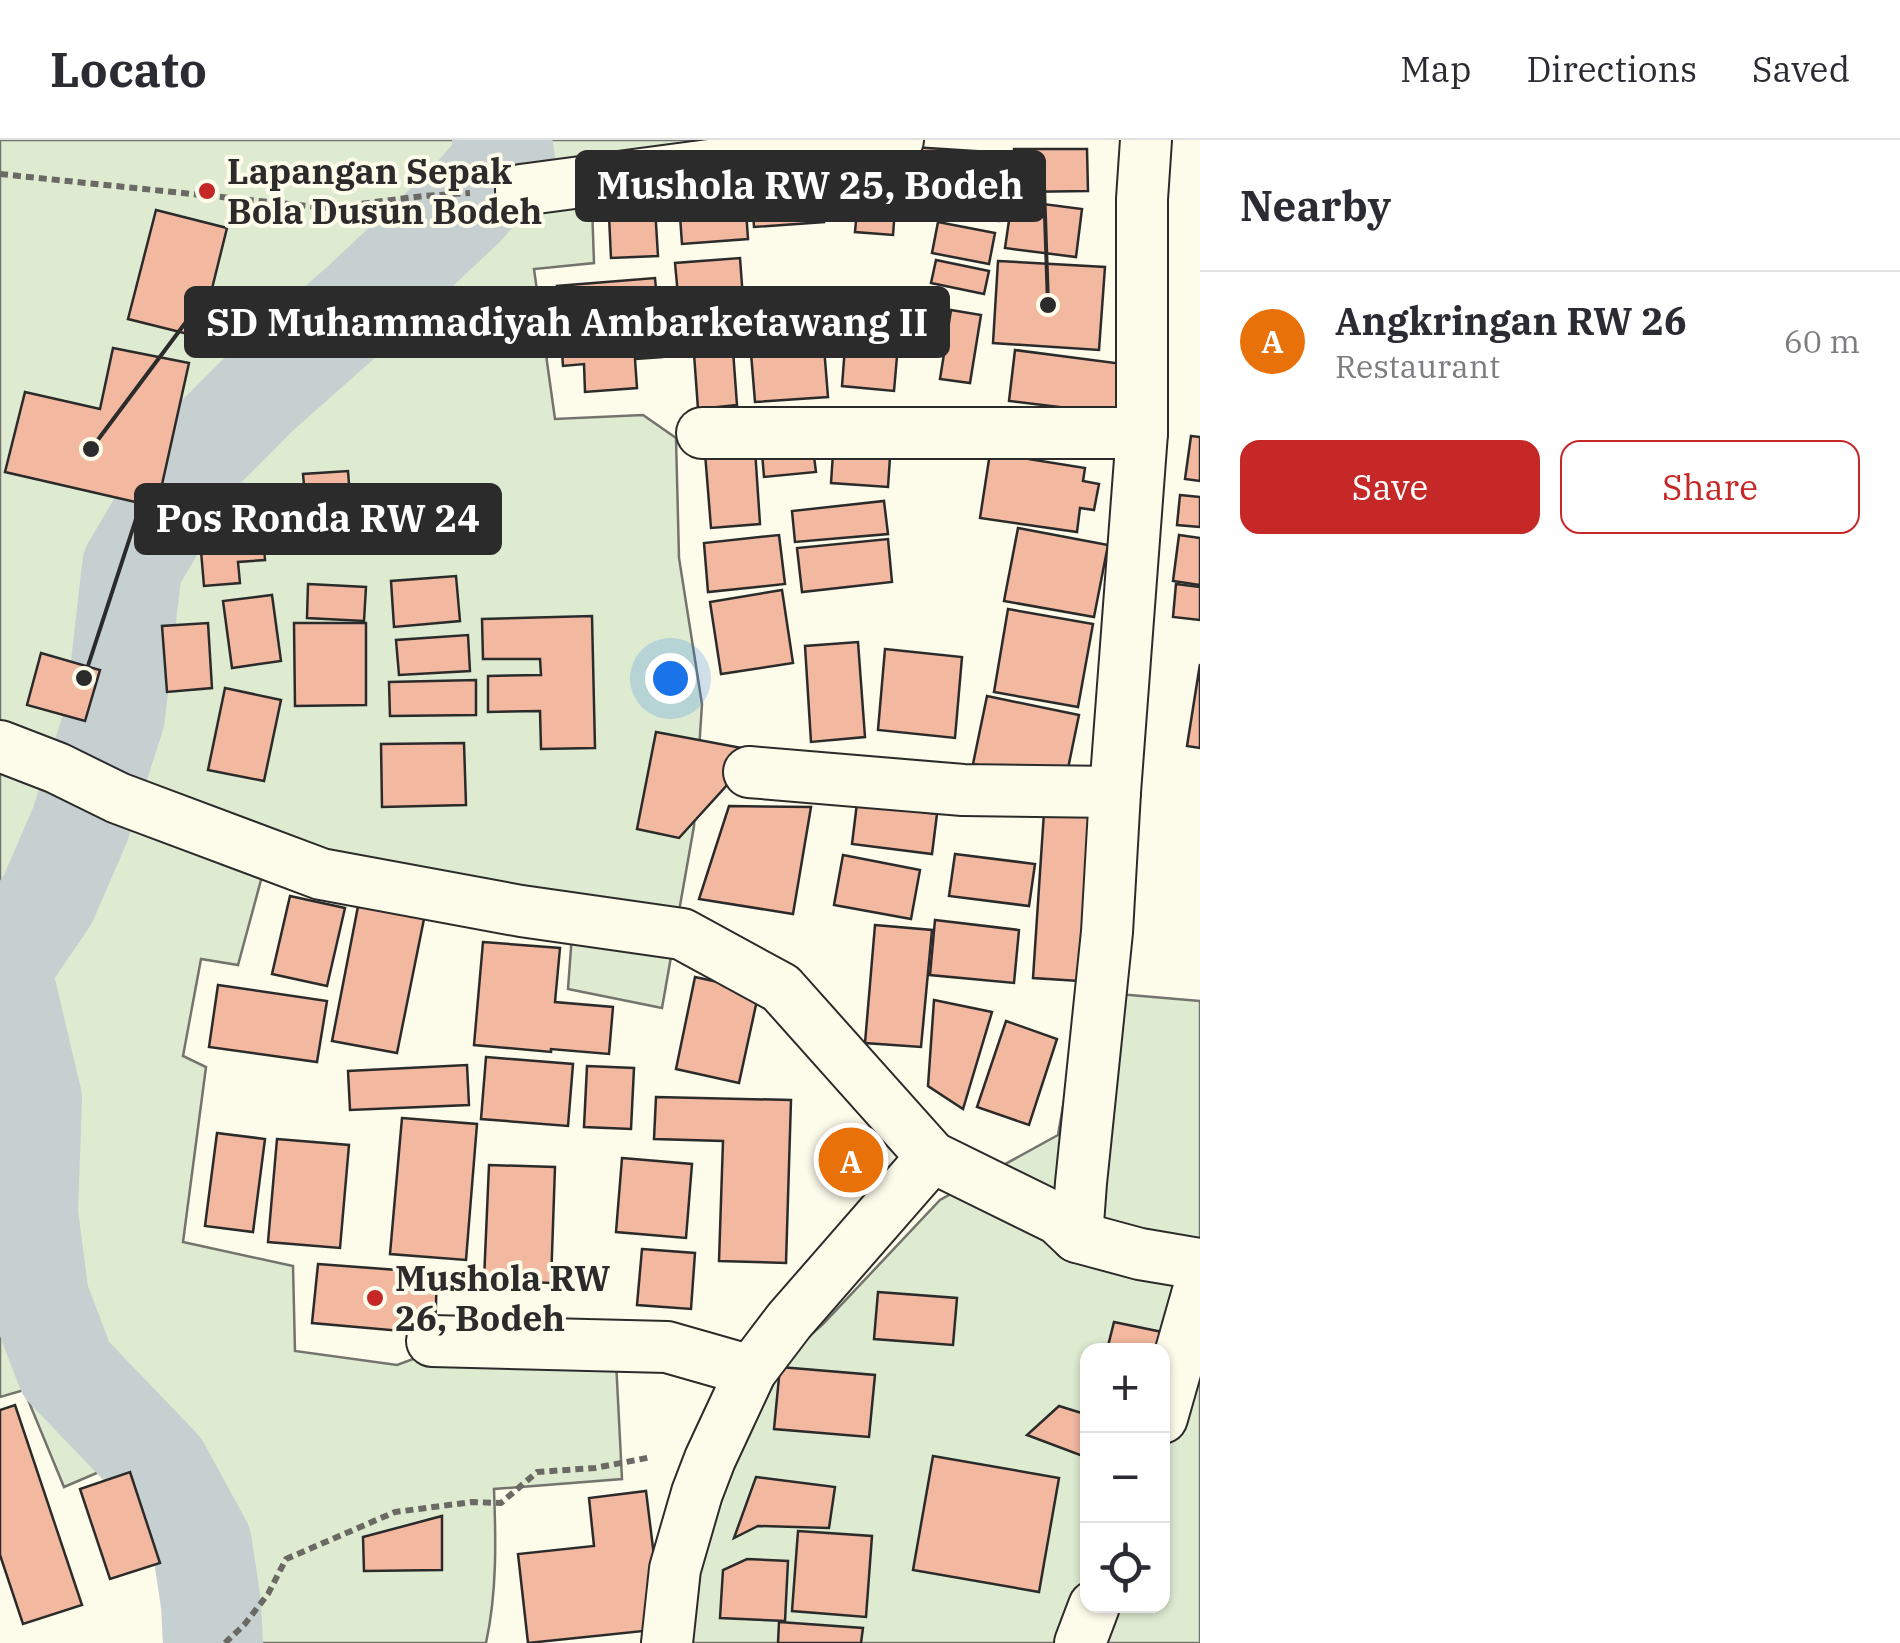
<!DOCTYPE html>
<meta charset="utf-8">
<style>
body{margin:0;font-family:"IBM Plex Serif",serif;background:#f7f7f7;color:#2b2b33}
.controls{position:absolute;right:30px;bottom:30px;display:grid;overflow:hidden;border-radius:20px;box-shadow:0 2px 8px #0004}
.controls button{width:90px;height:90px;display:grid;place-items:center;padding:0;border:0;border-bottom:2px solid #e1e1e2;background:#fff;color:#2b2b33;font:50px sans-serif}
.you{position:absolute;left:670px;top:538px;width:35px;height:35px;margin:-25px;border:8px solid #fff;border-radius:50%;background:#1a73e8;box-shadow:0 0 0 15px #1a73e833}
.badge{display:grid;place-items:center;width:65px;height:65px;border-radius:50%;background:#c62828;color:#fff;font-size:32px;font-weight:700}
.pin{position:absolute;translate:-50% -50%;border:5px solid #fff;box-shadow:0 2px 10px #0006}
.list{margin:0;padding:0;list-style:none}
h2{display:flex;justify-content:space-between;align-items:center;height:130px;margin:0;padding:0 40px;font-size:42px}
h2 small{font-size:32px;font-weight:400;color:#7c7c81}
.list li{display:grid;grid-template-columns:65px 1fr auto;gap:30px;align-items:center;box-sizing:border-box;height:140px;padding:0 40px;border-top:2px solid #e1e1e2}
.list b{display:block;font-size:38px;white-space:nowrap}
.list p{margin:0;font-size:32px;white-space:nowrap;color:#7c7c81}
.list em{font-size:32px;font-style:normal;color:#7c7c81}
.actions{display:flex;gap:20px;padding:30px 40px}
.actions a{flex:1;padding:22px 0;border:2px solid #c62828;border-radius:20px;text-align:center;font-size:35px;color:#c62828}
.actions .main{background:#c62828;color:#fff}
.icon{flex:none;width:55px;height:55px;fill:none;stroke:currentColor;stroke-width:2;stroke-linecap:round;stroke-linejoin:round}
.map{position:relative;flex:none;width:1200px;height:1503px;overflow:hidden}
header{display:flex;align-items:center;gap:60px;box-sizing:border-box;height:140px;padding:0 50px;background:#fff;border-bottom:2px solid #e1e1e2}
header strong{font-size:48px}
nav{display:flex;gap:55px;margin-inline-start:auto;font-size:35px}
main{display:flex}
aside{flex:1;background:#fff}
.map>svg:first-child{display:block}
.green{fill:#deebd1;stroke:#74746e;stroke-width:2.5;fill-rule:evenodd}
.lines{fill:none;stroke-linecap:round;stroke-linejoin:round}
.river{stroke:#c7d0d0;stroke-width:100}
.building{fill:#f2b8a0;stroke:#2b2b2b;stroke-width:2.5}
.minor-casing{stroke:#2b2b2b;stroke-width:54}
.path{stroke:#6a6964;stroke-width:6;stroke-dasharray:8 5;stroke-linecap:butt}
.minor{stroke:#fdfbea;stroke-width:50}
.poi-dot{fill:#c62828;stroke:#fdfbea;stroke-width:4}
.labels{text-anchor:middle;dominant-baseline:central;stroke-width:8;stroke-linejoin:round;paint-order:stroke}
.poi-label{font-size:35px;font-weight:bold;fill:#2b2b2b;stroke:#fdfbea;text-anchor:start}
.leader{fill:none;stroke:#2b2b2b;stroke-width:4}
.callout-dot{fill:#2b2b2b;stroke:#fdfbea;stroke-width:4}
.callout{fill:#2b2b2b;stroke:#2b2b2b;stroke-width:4}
.callout-label{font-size:38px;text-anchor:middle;font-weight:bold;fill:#fff}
</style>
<header>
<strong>Locato</strong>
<nav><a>Map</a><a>Directions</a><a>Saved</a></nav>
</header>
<main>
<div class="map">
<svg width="1200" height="1503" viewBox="0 0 1200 1503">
<rect width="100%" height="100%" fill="#fdfbea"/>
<g class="green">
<path d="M 0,0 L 742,0 L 591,36 L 594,123 L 534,129 L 555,279 L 643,275 L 676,298 L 679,418 L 702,564 L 694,686 L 662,868 L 568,849 L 575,753 L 351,724 L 278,701 L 261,740 L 238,825 L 201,819 L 183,916 L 206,927 L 183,1102 L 293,1126 L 295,1211 L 397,1225 L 424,1215 L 616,1221 L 622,1339 L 494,1349 C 496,1401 497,1452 486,1503 L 184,1503 L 186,1476 L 185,1441 L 143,1331 L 127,1320 L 64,1347 L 24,1250 L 0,1257 Z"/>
<path d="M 1083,851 L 1200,861 L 1200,1503 L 686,1503 L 689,1439 L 736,1306 L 789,1214 L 823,1184 L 940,1060 L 1058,995 ZM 1088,1210 L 1162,1210 L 1162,1466 L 1088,1466 Z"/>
</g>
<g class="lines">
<path class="river" d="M 213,1503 L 211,1464 L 202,1404 L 160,1327 L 66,1229 L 39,1158 L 28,1073 L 32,959 L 1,828 L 48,759 L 80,685 L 115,576 L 132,427 L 198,315 L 261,252 L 365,160 L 465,66 L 505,20 L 502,0"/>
</g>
<g class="building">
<path d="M 912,7 L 1004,13 L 999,81 L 908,75 Z"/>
<path d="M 1014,9 L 1087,9 L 1088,51 L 1014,52 Z"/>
<path d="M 862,15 L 899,18 L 893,95 L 855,92 Z"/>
<path d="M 821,35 L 824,82 L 754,87 L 751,40 Z"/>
<path d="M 654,51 L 658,116 L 611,118 L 608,55 Z"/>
<path d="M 745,56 L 748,99 L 682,104 L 679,62 Z"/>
<path d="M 1012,60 L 1082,69 L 1076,117 L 1005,108 Z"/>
<path d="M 156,70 L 227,88 L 200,197 L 128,179 Z"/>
<path d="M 938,82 L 995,93 L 989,124 L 932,113 Z"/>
<path d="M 740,118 L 744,172 L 680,177 L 675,123 Z"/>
<path d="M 936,120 L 989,131 L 984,154 L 931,143 Z"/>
<path d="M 998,121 L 1105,127 L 1099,210 L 993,203 Z"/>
<path d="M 655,138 L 662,217 L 635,219 L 637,248 L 585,252 L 584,224 L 563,226 L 557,146 Z"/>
<path d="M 849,154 L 902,159 L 894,251 L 842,246 Z"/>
<path d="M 821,170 L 828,257 L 755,262 L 748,176 Z"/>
<path d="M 951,170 L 981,175 L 970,243 L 940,239 Z"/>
<path d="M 731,183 L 737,265 L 698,269 L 692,186 Z"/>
<path d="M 113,208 L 189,223 L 157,367 L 5,332 L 25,252 L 100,269 Z"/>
<path d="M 1015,210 L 1123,224 L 1117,274 L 1009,261 Z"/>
<path d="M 1191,296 L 1200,297 L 1200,341 L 1185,339 Z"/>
<path d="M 755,309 L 760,384 L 711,388 L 705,313 Z"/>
<path d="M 813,309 L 816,332 L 764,337 L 762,313 Z"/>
<path d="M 833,313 L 890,317 L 888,347 L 831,343 Z"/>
<path d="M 990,313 L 1085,328 L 1083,341 L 1099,344 L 1094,370 L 1080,368 L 1077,392 L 980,378 Z"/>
<path d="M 348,331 L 353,396 L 309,399 L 303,334 Z"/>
<path d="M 1180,355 L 1200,357 L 1200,387 L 1177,385 Z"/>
<path d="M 884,361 L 888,394 L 795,402 L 792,371 Z"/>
<path d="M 261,371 L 265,420 L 238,422 L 240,443 L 204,446 L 198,376 Z"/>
<path d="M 1018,388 L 1108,405 L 1094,477 L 1004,461 Z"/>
<path d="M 779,395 L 785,444 L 708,452 L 704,403 Z"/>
<path d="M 1179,395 L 1200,398 L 1200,445 L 1173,441 Z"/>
<path d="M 888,399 L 892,442 L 802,452 L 797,408 Z"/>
<path d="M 456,436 L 460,481 L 394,487 L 391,441 Z"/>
<path d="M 308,444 L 366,447 L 364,481 L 307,478 Z"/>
<path d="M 1176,444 L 1200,447 L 1200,480 L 1173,477 Z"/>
<path d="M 782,450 L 793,523 L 721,534 L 710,462 Z"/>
<path d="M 272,455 L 281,521 L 232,528 L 223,461 Z"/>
<path d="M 1008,469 L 1093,484 L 1078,567 L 994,552 Z"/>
<path d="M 592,476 L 595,608 L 541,609 L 540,571 L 488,572 L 488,536 L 541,535 L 540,519 L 483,519 L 482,479 Z"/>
<path d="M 208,483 L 212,548 L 167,552 L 162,486 Z"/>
<path d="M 294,483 L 366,483 L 366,565 L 295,566 Z"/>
<path d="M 468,495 L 470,531 L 399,535 L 396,500 Z"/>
<path d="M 858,502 L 865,597 L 811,602 L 805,506 Z"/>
<path d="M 885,509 L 962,517 L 955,598 L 878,590 Z"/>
<path d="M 41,513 L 100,530 L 85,581 L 27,565 Z"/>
<path d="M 1200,524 L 1200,608 L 1187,606 Z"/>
<path d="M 476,540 L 476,575 L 390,576 L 389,542 Z"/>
<path d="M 225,548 L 281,560 L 264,641 L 208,630 Z"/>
<path d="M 987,556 L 1079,575 L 1065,643 L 973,624 Z"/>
<path d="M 656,592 L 758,611 L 679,698 L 637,689 Z"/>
<path d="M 464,603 L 466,665 L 382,667 L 381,604 Z"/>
<path d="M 857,663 L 937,674 L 932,714 L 852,704 Z"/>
<path d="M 729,666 L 811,667 L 793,774 L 699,759 Z"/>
<path d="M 1044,672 L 1090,676 L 1079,841 L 1033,838 Z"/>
<path d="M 955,714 L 1035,724 L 1029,766 L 949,756 Z"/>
<path d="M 843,715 L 920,730 L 911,779 L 834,765 Z"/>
<path d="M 290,756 L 345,768 L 327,846 L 272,834 Z"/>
<path d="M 360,756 L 426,769 L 397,913 L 332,901 Z"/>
<path d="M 935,780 L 1019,790 L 1014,843 L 930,835 Z"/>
<path d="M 875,785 L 932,790 L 921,907 L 865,903 Z"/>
<path d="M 483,802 L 560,808 L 555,862 L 613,867 L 609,914 L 551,909 L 551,912 L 474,905 Z"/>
<path d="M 695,837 L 759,851 L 739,943 L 676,929 Z"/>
<path d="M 218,845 L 327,861 L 317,922 L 209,907 Z"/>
<path d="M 934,860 L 992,872 L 963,969 L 928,946 Z"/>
<path d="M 1006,881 L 1057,899 L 1029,985 L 977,967 Z"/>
<path d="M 486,917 L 573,924 L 568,986 L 481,979 Z"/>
<path d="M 467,925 L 469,965 L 350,970 L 348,931 Z"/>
<path d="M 587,926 L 634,928 L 631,989 L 584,987 Z"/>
<path d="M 656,957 L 791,960 L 786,1123 L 719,1121 L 723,1001 L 654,999 Z"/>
<path d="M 402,978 L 477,984 L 466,1120 L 390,1114 Z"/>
<path d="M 217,993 L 265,999 L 253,1092 L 205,1086 Z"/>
<path d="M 277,999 L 349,1005 L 340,1108 L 268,1102 Z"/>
<path d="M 622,1018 L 692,1024 L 686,1098 L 616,1092 Z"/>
<path d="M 489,1025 L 555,1027 L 551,1143 L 484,1140 Z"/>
<path d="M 642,1109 L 695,1113 L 691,1169 L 637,1165 Z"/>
<path d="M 318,1124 L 437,1133 L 435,1194 L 312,1183 Z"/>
<path d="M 878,1152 L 957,1158 L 953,1205 L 874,1199 Z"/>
<path d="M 1114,1182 L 1167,1193 L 1162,1210 L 1107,1210 Z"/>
<path d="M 780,1227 L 875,1235 L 869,1297 L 774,1289 Z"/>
<path d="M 15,1265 L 82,1465 L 23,1484 L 0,1415 L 0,1270 Z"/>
<path d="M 1059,1266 L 1088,1275 L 1088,1318 L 1027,1295 Z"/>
<path d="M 933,1316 L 1059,1338 L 1039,1452 L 913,1430 Z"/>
<path d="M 130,1332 L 160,1423 L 110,1439 L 80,1349 Z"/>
<path d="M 756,1337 L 835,1347 L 829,1388 L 758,1386 L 734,1398 Z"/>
<path d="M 646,1351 L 663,1489 L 528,1503 L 518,1414 L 594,1406 L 589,1358 Z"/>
<path d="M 442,1376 L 442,1430 L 364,1431 L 363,1397 Z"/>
<path d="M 798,1391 L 872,1396 L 866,1477 L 792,1471 Z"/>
<path d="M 747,1419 L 788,1421 L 785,1481 L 720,1478 L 723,1430 Z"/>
<path d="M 779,1482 L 863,1488 L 861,1503 L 778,1503 Z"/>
</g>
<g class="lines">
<g class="minor-casing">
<g id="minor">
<path d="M 521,50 L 898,0"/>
<path d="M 702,293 L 1142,293"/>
<path d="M 0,606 L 57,628 L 118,658 L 321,734 L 521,771 L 682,794 L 781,848 L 932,1017 L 1058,1079 L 1077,1097 L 1140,1114 L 1200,1124"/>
<path d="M 749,632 L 963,650 L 1115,652"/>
<path d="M 1077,1097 L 1081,1043 L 1107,792 L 1115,652 L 1142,293 L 1142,59 L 1146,0"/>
<path d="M 432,1201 L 667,1207 L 751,1231"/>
<path d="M 1162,1278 L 1200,1144"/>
<path d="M 667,1503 L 675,1429 L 697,1353 L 710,1319 L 751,1231 L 789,1181 L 932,1017"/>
<path d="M 1080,1503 L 1094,1466"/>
</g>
</g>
<g class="path">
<path d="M 0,34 L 327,68 L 423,56 L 470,53"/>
<path d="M 225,1503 L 244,1485 L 268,1454 L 286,1419 L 395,1372 L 472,1362 L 501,1363 L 537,1332 L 595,1328 L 652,1317"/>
</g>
<use href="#minor" class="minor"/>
</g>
<g class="poi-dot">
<circle cx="207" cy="51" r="10"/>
<circle cx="375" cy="1158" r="10"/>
</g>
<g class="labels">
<g class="poi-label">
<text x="227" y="31">Lapangan Sepak<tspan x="227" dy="40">Bola Dusun Bodeh</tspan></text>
<text x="395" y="1138">Mushola RW<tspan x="395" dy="40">26, Bodeh</tspan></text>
</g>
</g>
<path class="leader" d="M1048 165L1044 46M91 309L186 182M84 538L136 379"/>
<g class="callout-dot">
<circle cx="1048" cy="165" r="10"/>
<circle cx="91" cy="309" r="10"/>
<circle cx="84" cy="538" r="10"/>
</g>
<g class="callout">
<rect x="577" y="12" width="467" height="68" rx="10"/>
<rect x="186" y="148" width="762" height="68" rx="10"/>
<rect x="136" y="345" width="364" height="68" rx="10"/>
</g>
<g class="callout-label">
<text x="810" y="59">Mushola RW 25, Bodeh</text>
<text x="567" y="196">SD Muhammadiyah Ambarketawang II</text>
<text x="318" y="392">Pos Ronda RW 24</text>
</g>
</svg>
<div class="controls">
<button>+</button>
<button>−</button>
<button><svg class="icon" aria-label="locate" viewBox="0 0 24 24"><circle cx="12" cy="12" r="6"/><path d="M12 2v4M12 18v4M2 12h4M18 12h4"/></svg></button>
</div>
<div class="you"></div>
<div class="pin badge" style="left:851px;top:1020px;background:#e8710a">A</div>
</div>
<aside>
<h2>Nearby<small></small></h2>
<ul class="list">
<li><span class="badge" style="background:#e8710a">A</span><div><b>Angkringan RW 26</b><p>Restaurant</p></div><em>60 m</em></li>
</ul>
<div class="actions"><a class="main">Save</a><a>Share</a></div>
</aside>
</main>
